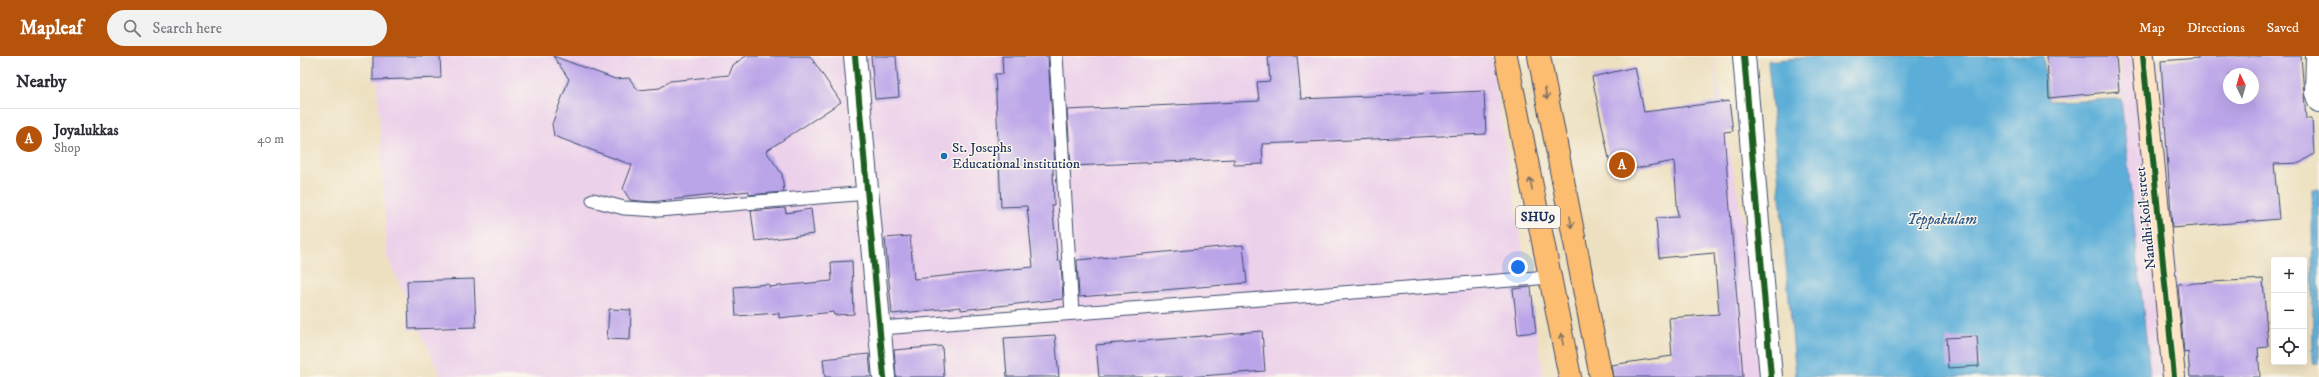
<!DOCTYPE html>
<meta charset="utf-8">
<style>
body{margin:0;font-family:"IM FELL DW Pica",serif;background:#f2f2f3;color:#2b2b33}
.controls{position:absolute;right:12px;bottom:12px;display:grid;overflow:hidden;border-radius:4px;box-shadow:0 4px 16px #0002}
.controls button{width:36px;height:36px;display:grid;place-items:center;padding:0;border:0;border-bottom:1px solid #e1e1e2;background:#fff;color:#2b2b33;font:20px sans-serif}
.compass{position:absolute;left:1923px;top:12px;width:36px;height:36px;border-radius:50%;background:#fff;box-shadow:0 4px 16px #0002;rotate:355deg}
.you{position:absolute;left:1218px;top:211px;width:14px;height:14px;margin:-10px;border:3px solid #fff;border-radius:50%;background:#1a73e8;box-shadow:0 0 0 6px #1a73e833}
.badge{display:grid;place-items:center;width:26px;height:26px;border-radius:50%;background:#b45309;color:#fff;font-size:13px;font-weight:700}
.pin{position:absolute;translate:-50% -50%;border:2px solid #fff;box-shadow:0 1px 4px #0006}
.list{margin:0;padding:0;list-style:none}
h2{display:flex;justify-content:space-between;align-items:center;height:52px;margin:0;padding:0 16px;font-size:17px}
h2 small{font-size:13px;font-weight:400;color:#7c7c81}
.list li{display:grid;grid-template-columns:26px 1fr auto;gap:12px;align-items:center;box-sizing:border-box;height:60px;padding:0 16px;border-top:1px solid #e1e1e2}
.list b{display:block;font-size:15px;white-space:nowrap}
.list p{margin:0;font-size:13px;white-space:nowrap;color:#7c7c81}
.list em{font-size:13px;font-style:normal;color:#7c7c81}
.icon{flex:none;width:22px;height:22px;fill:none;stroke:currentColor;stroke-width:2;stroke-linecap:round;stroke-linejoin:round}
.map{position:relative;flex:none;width:2019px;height:321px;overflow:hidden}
header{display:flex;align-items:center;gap:24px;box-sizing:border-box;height:56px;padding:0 20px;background:#b45309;color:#fff}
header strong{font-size:19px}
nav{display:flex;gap:22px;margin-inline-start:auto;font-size:14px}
.search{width:280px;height:36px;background:#f2f2f3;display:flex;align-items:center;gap:10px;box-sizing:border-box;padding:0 14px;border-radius:22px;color:#7c7c81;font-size:15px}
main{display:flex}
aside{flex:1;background:#fff}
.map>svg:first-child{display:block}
.built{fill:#ecd1ea}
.water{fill:#5caed8;stroke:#3c6e9b}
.building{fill:#bba5e9;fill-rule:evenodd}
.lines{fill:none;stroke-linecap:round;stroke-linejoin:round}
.lane-casing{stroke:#3a4a6d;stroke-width:15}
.street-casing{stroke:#3a4a6d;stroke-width:24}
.secondary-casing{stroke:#3a4a6d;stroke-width:24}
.primary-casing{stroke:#3a4a6d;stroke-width:24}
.lane{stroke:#fff;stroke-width:13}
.street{stroke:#fff;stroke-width:22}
.secondary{stroke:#fee5c5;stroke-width:22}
.primary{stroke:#fcbd6f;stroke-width:22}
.cycleway-casing{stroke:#fbf7ec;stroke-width:8}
.cycleway{stroke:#1b5e20;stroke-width:6}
.oneway{stroke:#806f66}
.poi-dot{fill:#1f6fb2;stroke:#fbf7ec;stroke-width:1.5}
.labels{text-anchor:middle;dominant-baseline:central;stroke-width:3;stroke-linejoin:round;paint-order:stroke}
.shield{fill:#fbf7ec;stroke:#5e6b89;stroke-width:1}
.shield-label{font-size:13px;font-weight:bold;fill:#1b2f5e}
.poi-label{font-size:14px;fill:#1b2f5e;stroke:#fbf7ec;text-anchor:start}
.street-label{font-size:14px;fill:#1b2f5e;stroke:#fbf7ec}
.water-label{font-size:15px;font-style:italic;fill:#325b89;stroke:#fbf7ec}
</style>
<header>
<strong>Mapleaf</strong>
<div class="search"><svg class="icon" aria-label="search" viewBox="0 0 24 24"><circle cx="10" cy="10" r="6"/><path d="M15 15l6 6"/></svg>Search here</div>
<nav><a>Map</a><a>Directions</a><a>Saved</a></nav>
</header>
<main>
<aside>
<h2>Nearby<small></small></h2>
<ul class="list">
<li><span class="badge">A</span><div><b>Joyalukkas</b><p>Shop</p></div><em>40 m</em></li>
</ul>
</aside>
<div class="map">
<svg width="2019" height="321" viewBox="0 0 2019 321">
<rect width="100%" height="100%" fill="#fbf7ec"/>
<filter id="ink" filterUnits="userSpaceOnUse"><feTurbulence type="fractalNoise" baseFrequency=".025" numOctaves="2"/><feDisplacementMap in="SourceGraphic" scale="8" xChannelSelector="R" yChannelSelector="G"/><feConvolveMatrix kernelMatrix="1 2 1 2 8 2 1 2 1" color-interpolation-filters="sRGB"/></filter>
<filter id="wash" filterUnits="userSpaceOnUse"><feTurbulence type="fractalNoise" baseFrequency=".012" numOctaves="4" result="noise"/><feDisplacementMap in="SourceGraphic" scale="16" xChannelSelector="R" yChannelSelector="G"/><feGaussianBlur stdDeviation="0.9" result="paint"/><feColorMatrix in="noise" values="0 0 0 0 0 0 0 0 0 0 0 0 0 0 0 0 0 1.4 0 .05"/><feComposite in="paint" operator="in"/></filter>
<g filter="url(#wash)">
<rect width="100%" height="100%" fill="#ede0c0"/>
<g class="built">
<path d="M 76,0 L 1191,0 L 1244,321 L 141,321 L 87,199 Z"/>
<path d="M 1413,0 L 1470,321 L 1442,321 Z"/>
<path d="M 1821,0 L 1858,0 L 1886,321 L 1850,321 L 1821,43 Z"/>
</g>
<g class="water">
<path d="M 1523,0 L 1743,0 L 1748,45 L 1821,43 L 1850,321 L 1496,321 L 1468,5 Z"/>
<path d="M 2012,133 L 2019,133 L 2019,307 L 2013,307 Z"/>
</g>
<g id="blocks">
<g class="building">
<path d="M 73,0 L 140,0 L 141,22 L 73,24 Z"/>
<path d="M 253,0 L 315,23 L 329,22 L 338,34 L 360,32 L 370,25 L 429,19 L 433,9 L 446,0 L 510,0 L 541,46 L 466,95 L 482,118 L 484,136 L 449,139 L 449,135 L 351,146 L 330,144 L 323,133 L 332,109 L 254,80 L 252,68 L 269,23 Z"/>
<path d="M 571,0 L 596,0 L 599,41 L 575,43 Z"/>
<path d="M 702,0 L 748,0 L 755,110 L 753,111 L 754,149 L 752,149 L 758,205 L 761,205 L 763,243 L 661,254 L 661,251 L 592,258 L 585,182 L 610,180 L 614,223 L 733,211 L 727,150 L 701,151 L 695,18 L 703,18 Z"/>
<path d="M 968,0 L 997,0 L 1001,43 L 1184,35 L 1186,78 L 962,88 L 963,108 L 934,109 L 934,103 L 771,110 L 767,54 L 959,45 L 957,26 L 970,25 Z"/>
<path d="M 1747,0 L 1816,0 L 1819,35 L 1749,42 Z"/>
<path d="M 1898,0 L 2001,0 L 2006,63 L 2012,63 L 2014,98 L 2000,107 L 1974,108 L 1979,163 L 1872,172 L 1861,5 L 1898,2 ZM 1929,18 L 1953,18 L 1953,42 L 1929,42 Z"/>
<path d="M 1335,11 L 1344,56 L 1429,45 L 1433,75 L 1424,76 L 1443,321 L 1313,321 L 1311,309 L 1372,300 L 1369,262 L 1419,258 L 1414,197 L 1359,202 L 1356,162 L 1378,161 L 1374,105 L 1312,117 L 1292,21 Z"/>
<path d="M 485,152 L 486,157 L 511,153 L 514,178 L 455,185 L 451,155 Z"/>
<path d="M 943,189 L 947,227 L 779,241 L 777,204 Z"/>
<path d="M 552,205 L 554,258 L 534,259 L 533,256 L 479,262 L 479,257 L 436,260 L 434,231 L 469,228 L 469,231 L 532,225 L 531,206 Z"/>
<path d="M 174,223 L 176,271 L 109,273 L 107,225 Z"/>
<path d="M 1963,223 L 1968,291 L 1958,292 L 1960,321 L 1890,321 L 1888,296 L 1884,297 L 1878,228 Z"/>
<path d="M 1231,231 L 1236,276 L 1218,278 L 1213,233 Z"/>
<path d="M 309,253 L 331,254 L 330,284 L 307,283 Z"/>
<path d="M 962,275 L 965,315 L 888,321 L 799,321 L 796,289 Z"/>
<path d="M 755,279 L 759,321 L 707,321 L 704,282 Z"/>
<path d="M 1677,280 L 1679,310 L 1648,312 L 1646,282 Z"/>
<path d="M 642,290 L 644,321 L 596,321 L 594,294 Z"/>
<path d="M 569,298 L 571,321 L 525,321 L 523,303 Z"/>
</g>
</g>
</g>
<g filter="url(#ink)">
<use href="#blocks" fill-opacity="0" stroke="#3a4a6d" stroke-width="1"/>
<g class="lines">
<g class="lane-casing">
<g id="lane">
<path d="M 756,0 L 772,257"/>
<path d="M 293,144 L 324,152 L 359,154 L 568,137"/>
<path d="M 581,272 L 1250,221"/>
</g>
</g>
<g class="street-casing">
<g id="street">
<path d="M 555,0 L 584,321"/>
<path d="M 1444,0 L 1471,321"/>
<path d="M 2017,0 L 2016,37 L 2019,45"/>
</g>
</g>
<g class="secondary-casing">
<path id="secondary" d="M 1843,0 L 1874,321"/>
</g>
<g class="primary-casing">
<g id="primary">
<path d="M 1206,0 L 1270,321"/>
<path d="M 1239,0 L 1301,321"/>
</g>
</g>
<use href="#lane" class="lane"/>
<use href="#street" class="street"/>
<use href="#secondary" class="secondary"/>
<use href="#primary" class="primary"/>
<g class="cycleway-casing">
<g id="cycleway">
<path d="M 555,0 L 584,321"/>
<path d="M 1444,0 L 1471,321"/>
<path d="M 1843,0 L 1874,321"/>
</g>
</g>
<use href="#cycleway" class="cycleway"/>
</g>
<defs><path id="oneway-shaft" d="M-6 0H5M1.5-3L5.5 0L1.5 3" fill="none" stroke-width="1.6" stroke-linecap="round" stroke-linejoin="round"/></defs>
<g class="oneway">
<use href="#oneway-shaft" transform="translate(1246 38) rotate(79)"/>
<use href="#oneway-shaft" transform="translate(1231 128) rotate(-101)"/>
<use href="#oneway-shaft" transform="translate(1271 166) rotate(79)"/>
<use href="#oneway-shaft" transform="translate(1262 283) rotate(-101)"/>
</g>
</g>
<circle class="poi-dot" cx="644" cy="100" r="4"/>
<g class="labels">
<rect class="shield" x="1216" y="150" width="44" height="22" rx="3"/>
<g class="shield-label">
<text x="1238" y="161">SHU9</text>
</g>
<g class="poi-label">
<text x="652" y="92">St. Josephs<tspan x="652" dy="16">Educational institution</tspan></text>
</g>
<g class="street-label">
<text transform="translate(1846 162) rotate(-96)">Nandhi Koil street</text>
</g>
<g class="water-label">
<text x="1642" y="163">Teppakulam</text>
</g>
</g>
</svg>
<div class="controls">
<button>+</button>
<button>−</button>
<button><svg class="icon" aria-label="locate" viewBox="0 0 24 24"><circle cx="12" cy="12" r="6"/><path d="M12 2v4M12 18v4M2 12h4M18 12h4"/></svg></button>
</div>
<svg class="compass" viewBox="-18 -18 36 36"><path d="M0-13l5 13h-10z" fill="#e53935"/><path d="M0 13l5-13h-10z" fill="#7c7c81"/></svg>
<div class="you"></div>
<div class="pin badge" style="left:1322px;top:109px">A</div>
</div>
</main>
